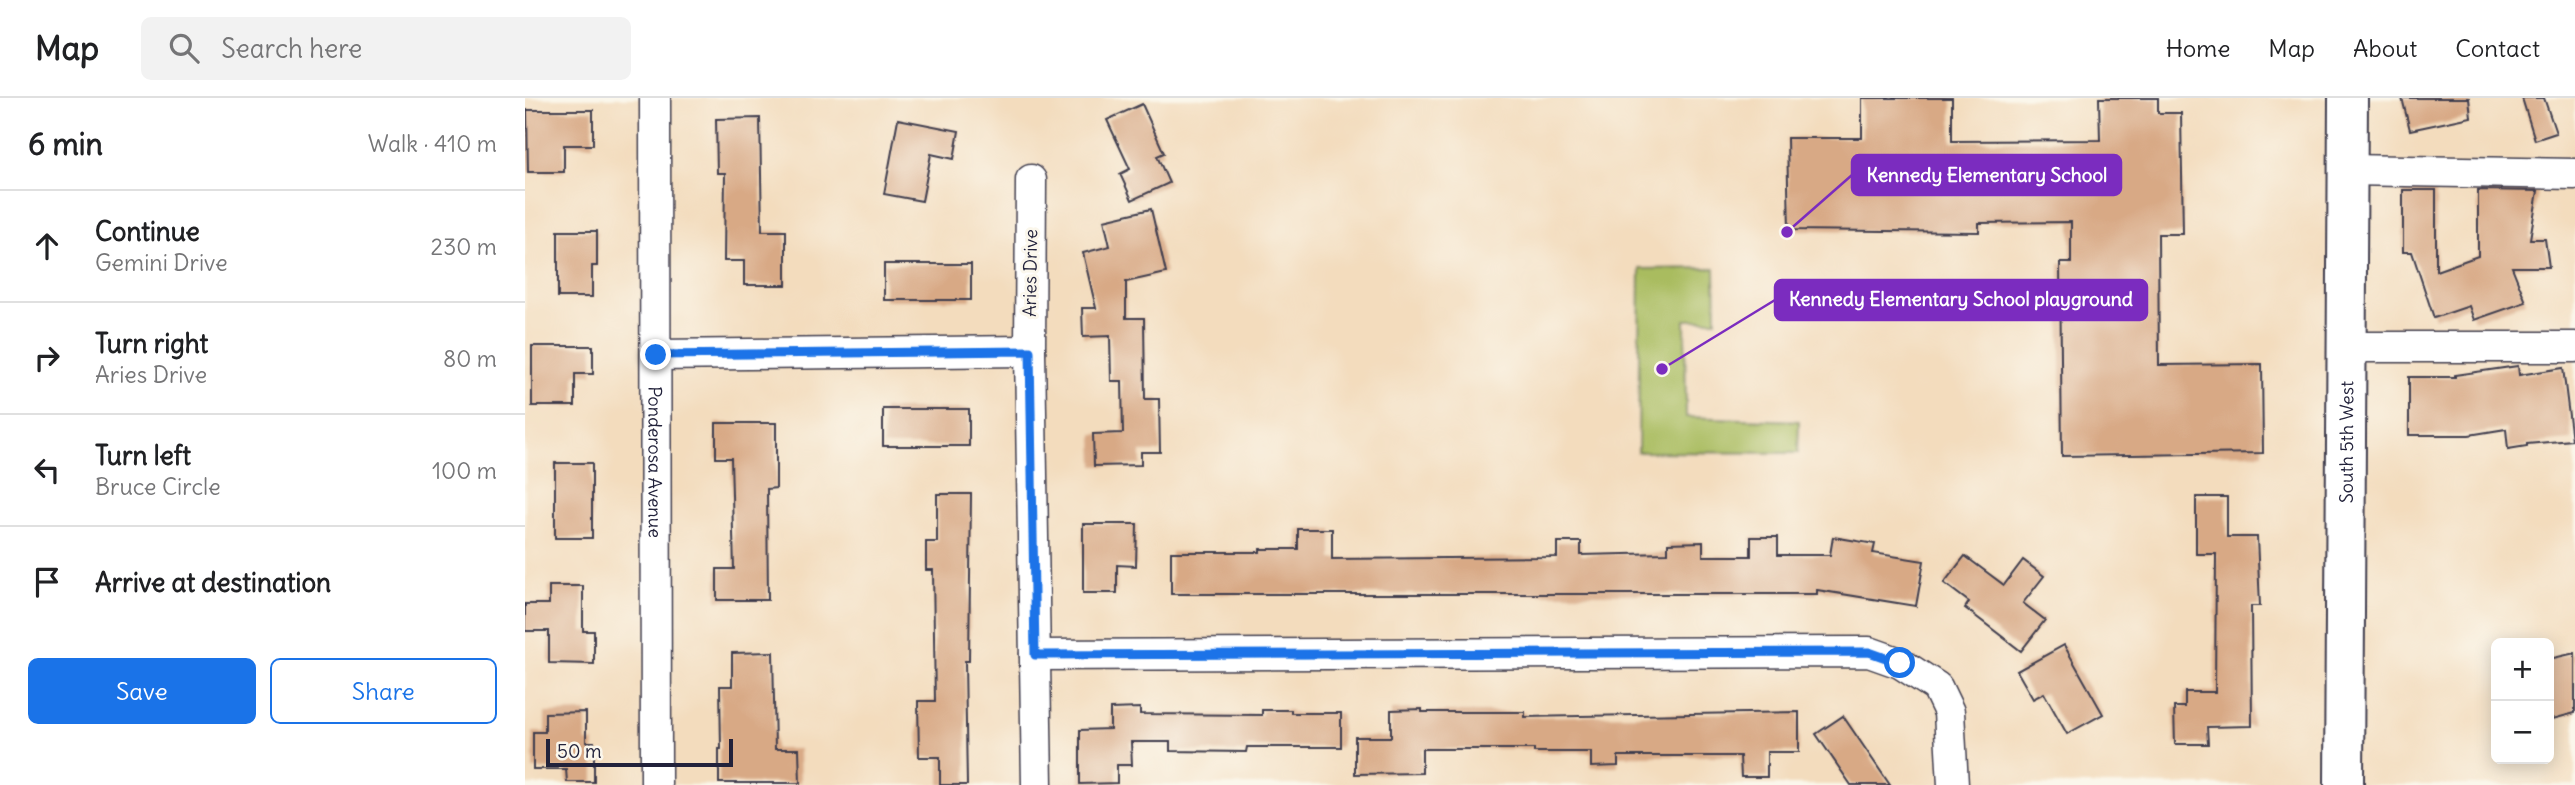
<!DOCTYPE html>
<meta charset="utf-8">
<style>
body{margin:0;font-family:Delius,sans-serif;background:#f2f2f2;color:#202124}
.controls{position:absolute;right:21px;bottom:21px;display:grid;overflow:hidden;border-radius:10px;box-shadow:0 4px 18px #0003}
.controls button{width:63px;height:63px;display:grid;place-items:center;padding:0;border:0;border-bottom:2px solid #e0e0e0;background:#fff;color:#202124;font:35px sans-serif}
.scale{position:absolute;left:21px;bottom:18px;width:187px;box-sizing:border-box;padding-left:7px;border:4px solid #22223b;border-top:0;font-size:19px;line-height:24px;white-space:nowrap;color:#22223b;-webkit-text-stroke:5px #fbf7ec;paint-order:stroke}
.stop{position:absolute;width:21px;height:21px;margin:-16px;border:5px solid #1a73e8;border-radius:50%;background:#fff}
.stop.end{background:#1a73e8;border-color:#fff;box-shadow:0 2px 7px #0008}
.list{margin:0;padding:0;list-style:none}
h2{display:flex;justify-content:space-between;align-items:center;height:91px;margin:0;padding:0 28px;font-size:30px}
h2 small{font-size:23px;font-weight:400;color:#757577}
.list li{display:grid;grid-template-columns:46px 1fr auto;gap:21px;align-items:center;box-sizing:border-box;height:112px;padding:0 28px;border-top:2px solid #e0e0e0}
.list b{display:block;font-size:26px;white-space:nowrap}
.list p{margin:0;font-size:23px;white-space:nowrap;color:#757577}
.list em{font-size:23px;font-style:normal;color:#757577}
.actions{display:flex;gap:14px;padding:21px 28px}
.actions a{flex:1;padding:16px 0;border:2px solid #1a73e8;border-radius:10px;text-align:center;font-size:24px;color:#1a73e8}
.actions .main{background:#1a73e8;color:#fff}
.icon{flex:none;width:38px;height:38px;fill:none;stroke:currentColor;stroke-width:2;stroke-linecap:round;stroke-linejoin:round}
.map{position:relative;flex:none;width:2050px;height:687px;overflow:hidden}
header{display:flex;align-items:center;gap:42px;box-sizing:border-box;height:98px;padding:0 35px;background:#fff;border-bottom:2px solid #e0e0e0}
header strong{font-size:33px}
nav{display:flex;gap:38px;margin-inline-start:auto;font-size:24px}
.search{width:490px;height:63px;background:#f2f2f2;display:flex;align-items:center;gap:18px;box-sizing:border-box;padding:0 24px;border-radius:10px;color:#757577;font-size:26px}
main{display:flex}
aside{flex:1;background:#fff}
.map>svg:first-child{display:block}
.green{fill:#a9bc5f;stroke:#666f4d;stroke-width:2}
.building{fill:#d8a985}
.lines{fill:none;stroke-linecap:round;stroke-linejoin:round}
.street-casing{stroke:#413e4e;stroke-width:33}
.secondary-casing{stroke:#413e4e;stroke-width:42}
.street{stroke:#fff;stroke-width:30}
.secondary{stroke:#fff;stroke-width:38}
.route{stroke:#1a73e8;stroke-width:9}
.labels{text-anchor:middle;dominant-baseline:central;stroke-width:6;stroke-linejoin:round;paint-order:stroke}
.street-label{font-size:18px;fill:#22223b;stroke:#fbf7ec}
.leader{fill:none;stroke:#7b2cbf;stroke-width:2.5}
.callout-dot{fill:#7b2cbf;stroke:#fbf7ec;stroke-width:2.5}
.callout{fill:#7b2cbf;stroke:#7b2cbf;stroke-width:2.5}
.callout-label{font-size:19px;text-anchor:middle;font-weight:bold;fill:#fff}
</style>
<header>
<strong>Map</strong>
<div class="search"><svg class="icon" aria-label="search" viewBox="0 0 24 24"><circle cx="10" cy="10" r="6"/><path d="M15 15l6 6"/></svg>Search here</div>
<nav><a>Home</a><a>Map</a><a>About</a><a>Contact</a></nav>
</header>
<main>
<aside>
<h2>6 min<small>Walk · 410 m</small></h2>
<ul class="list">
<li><svg class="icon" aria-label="ahead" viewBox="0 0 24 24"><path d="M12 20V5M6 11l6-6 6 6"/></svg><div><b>Continue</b><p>Gemini Drive</p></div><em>230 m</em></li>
<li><svg class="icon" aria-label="right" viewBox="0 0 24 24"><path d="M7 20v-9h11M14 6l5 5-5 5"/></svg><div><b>Turn right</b><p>Aries Drive</p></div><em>80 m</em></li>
<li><svg class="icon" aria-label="left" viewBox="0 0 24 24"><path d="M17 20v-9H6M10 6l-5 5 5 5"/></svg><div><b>Turn left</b><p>Bruce Circle</p></div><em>100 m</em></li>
<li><svg class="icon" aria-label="arrive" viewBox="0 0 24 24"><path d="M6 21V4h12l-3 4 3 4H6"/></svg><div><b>Arrive at destination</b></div></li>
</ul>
<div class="actions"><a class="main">Save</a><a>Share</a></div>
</aside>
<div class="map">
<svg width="2050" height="687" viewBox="0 0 2050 687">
<rect width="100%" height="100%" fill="#fbf7ec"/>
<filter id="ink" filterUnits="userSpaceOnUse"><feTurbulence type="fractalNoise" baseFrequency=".0143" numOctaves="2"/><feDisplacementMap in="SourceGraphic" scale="14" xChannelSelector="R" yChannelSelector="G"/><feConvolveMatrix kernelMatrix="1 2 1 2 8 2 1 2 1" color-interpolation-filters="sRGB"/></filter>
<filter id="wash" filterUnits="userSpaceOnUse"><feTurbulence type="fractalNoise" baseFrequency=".00686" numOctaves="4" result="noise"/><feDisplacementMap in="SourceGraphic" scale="28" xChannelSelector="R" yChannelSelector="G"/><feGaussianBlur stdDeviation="1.57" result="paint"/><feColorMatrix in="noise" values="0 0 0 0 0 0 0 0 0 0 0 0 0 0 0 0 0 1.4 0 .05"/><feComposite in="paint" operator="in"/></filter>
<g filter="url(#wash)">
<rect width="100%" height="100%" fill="#f3dcbd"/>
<path class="green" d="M 1190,170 L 1191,222 L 1160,222 L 1161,319 L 1274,323 L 1273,355 L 1113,354 L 1115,171 Z"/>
<g id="blocks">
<g class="building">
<path d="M 1337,0 L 1427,0 L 1427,43 L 1575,42 L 1574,0 L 1633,0 L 1633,15 L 1656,15 L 1658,136 L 1633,136 L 1634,267 L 1737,266 L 1738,355 L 1537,358 L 1535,165 L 1546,165 L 1546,124 L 1454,125 L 1454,134 L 1264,132 L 1262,40 L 1337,40 Z"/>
<path d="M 1877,0 L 1944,0 L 1946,19 L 1885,32 Z"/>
<path d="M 1997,0 L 2019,0 L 2031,35 L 2010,42 Z"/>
<path d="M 617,6 L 639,55 L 632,58 L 644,85 L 607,102 L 595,76 L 605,71 L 582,22 Z"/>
<path d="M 2,12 L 68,12 L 68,47 L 39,47 L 39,74 L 3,74 Z"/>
<path d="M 235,20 L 237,133 L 261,133 L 261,187 L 219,187 L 219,163 L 199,163 L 200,75 L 192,75 L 191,21 Z"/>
<path d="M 373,21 L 434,33 L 429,61 L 406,56 L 397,103 L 359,96 Z"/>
<path d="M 1878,92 L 1911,92 L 1911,173 L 1953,158 L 1953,92 L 2013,93 L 2005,141 L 2020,141 L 2024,169 L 1987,169 L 2001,204 L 1949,222 L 1944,208 L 1909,220 L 1887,154 L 1878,154 Z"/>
<path d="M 626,111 L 641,175 L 601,184 L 601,220 L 619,220 L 620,301 L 634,301 L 635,354 L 616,354 L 616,367 L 569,368 L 568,336 L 598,335 L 597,283 L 586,283 L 585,238 L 558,239 L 557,210 L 571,210 L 558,155 L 585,148 L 579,122 Z"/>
<path d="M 33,133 L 72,133 L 72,168 L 67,168 L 67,199 L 33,199 Z"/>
<rect x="359" y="166" width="87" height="36"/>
<path d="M 7,248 L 68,248 L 68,276 L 50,276 L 50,308 L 7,308 Z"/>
<path d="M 1993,268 L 1994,277 L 2038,270 L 2047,342 L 2002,346 L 2002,348 L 1983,351 L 1981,331 L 1944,337 L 1884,337 L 1884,279 L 1930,279 L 1930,277 Z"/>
<rect x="358" y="311" width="86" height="37"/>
<path d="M 191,325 L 251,325 L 251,390 L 242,391 L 243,502 L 192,502 L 192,471 L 209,471 L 206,360 L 191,360 Z"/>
<rect x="30" y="365" width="37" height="75"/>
<path d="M 412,396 L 446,396 L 444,563 L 440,563 L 442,687 L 415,687 L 415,659 L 394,659 L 393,603 L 410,603 L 408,472 L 401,472 L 401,444 L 412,444 Z"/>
<path d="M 1671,399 L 1702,399 L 1702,439 L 1732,439 L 1735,508 L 1726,508 L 1727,628 L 1682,629 L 1683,646 L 1650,646 L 1649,609 L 1660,609 L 1660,594 L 1690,594 L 1691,456 L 1671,456 Z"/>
<path d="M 558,426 L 612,426 L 611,468 L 592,467 L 592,495 L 558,495 Z"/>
<path d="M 773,431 L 807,431 L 807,461 L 1032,459 L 1032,444 L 1056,444 L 1056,457 L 1143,455 L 1143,445 L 1178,444 L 1178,458 L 1226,458 L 1226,439 L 1253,439 L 1253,457 L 1305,457 L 1308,439 L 1350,446 L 1348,455 L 1399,463 L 1391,508 L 1292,492 L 1292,496 L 646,496 L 646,454 L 735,454 L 735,451 L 773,451 Z"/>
<path d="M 1440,458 L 1479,487 L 1498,462 L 1519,478 L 1498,505 L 1520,522 L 1496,553 L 1440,510 L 1444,504 L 1419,485 Z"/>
<path d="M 24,488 L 58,488 L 58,533 L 69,533 L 69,566 L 24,565 L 24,533 L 0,533 L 0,506 L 24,506 Z"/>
<path d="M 1539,547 L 1578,616 L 1542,636 L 1519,595 L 1508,601 L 1492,573 Z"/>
<path d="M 248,554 L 250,651 L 274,651 L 275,685 L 194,685 L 194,651 L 196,651 L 195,588 L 207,588 L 207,555 Z"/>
<path d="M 2050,555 L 2050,615 L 2024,622 L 2024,561 Z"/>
<path d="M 615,610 L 615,616 L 737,617 L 737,612 L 766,612 L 766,615 L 816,615 L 816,649 L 722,649 L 721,654 L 645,653 L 645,644 L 606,644 L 607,667 L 592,667 L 592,685 L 555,686 L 555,632 L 585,631 L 585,611 Z"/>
<path d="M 897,611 L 897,614 L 1000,614 L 1000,619 L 1274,614 L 1274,654 L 1242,654 L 1242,679 L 1216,679 L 1215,658 L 1093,658 L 1093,668 L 1066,669 L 1066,654 L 1009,654 L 1009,651 L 897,651 L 897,675 L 830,676 L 830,639 L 866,639 L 866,612 Z"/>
<path d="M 61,614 L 61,644 L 69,644 L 69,684 L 42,684 L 41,671 L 8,671 L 8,634 L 20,634 L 20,615 Z"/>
<path d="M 1318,618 L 1365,687 L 1326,687 L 1291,636 Z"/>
</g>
</g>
</g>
<g filter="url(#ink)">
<use href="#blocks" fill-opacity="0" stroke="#413e4e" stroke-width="2"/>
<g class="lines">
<g class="street-casing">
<g id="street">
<path id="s1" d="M 130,0 L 131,687"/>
<path d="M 1822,72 L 2050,76"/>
<path d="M 506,82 L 505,253 L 512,687"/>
<path d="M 1822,249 L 2050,249"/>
<path d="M 131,257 L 505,253"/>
<path d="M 510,557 L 1344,554 L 1375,565 L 1412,589 L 1424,614 L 1428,687"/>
</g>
</g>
<g class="secondary-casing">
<g id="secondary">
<path id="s2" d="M 1819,687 L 1823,0"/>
</g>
</g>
<use href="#street" class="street"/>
<use href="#secondary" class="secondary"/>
</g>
</g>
<g class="lines" filter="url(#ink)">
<path class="route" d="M 131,257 L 505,253 L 510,557 L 1344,554 L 1375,565"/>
</g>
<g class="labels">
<g class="street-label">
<text transform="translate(505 175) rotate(-89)">Aries Drive</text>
<text stroke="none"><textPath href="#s2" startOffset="343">South 5th West</textPath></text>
<text stroke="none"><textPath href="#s1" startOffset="364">Ponderosa Avenue</textPath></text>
</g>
</g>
<path class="leader" d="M1262 134L1327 77M1137 271L1250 202"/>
<g class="callout-dot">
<circle cx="1262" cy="134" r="7"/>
<circle cx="1137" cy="271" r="7"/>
</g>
<g class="callout">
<rect x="1327" y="57" width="269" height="40" rx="7"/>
<rect x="1250" y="182" width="372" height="40" rx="7"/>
</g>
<g class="callout-label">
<text x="1462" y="84">Kennedy Elementary School</text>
<text x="1436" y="208">Kennedy Elementary School playground</text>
</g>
</svg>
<div class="controls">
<button>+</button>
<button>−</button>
</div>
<div class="scale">50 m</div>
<div class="stop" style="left:1375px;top:565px"></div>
<div class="stop end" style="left:131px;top:257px"></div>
</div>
</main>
